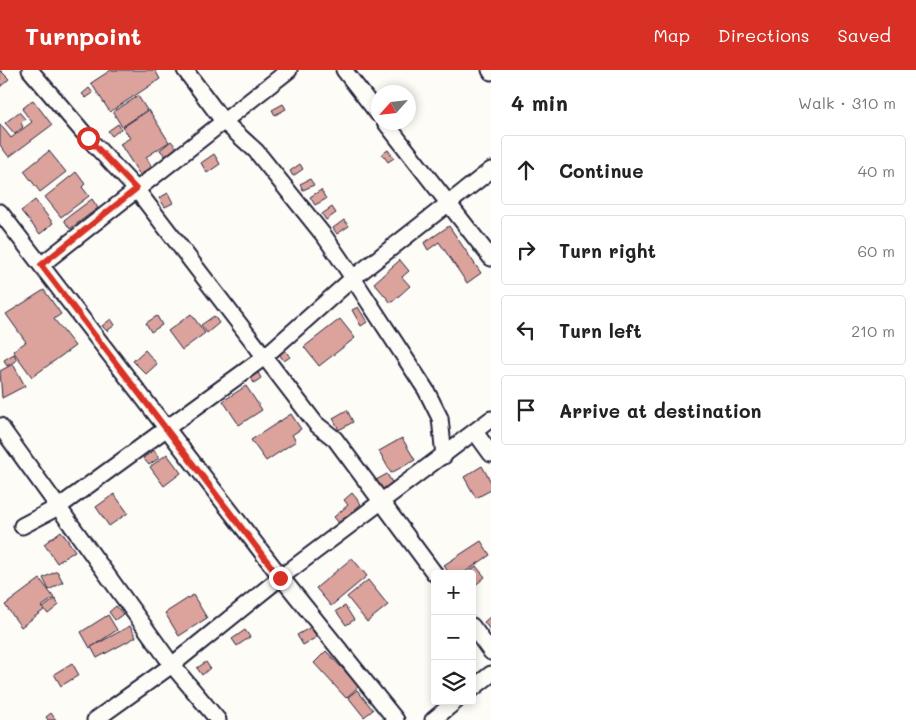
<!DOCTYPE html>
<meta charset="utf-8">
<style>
body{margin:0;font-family:Mali,sans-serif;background:#f6f6f6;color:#222}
.controls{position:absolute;right:15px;bottom:15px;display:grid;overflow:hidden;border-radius:5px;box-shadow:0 2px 8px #0003}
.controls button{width:45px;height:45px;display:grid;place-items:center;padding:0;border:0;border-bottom:1px solid #e0e0e0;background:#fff;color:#222;font:25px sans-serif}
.compass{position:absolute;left:371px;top:15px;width:45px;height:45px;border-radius:50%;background:#fff;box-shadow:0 2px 8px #0003;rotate:243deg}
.stop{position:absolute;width:15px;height:15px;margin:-11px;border:4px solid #d93025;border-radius:50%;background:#fff}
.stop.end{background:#d93025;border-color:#fff;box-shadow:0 1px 5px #0008}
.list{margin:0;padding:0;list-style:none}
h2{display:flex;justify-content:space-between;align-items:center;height:65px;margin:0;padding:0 20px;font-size:21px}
h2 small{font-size:16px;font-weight:400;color:#767676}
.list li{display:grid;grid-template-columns:32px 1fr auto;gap:15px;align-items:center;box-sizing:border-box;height:70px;margin:0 10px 10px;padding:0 10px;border:1px solid #e0e0e0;border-radius:5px}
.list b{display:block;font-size:19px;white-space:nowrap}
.list em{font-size:16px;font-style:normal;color:#767676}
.icon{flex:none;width:28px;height:28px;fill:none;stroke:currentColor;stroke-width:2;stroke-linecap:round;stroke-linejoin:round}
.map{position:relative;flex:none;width:491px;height:650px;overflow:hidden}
header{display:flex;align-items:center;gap:30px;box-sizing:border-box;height:70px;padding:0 25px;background:#d93025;color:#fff}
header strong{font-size:24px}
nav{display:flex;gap:28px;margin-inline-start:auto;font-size:18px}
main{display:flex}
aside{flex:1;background:#fff}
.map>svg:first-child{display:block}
.building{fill:#dca29c;stroke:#22223b}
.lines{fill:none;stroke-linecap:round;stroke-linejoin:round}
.minor-casing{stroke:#22223b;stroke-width:19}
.minor{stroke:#fdfcf7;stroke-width:15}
.route{stroke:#d93025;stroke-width:6}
</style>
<header>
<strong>Turnpoint</strong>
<nav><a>Map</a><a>Directions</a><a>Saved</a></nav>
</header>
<main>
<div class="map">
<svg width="491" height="650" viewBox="0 0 491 650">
<rect width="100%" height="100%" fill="#fdfcf7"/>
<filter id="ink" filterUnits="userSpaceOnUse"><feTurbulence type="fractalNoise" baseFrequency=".02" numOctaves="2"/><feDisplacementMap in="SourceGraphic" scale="10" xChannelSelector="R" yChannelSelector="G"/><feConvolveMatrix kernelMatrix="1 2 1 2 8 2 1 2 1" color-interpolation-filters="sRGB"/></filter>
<g filter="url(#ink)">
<g class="building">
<path d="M 0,0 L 9,9 L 0,17 Z"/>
<path d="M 111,0 L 155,0 L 160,9 L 110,42 L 91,13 Z"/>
<path d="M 89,18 L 93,23 L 86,28 L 82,24 Z"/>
<path d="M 138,26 L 147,40 L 122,57 L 113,42 Z"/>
<path d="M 33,30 L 52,55 L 9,87 L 0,75 L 0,54 L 11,68 L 32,52 L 22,39 Z"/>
<path d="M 283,34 L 286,39 L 275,45 L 272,40 Z"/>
<path d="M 149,40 L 169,72 L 146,87 L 152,97 L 140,105 L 120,74 L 130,68 L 123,57 Z"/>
<path d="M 19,42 L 25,49 L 21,53 L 23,57 L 15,64 L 5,53 Z"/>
<path d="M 118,54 L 121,59 L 112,66 L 108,61 Z"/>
<path d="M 171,71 L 177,78 L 166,87 L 160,80 Z"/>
<path d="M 388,80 L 394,88 L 388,92 L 382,84 Z"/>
<path d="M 49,81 L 66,102 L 40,122 L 24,101 Z"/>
<path d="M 214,84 L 220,94 L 207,103 L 201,93 Z"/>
<path d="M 300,94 L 303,99 L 293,106 L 290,101 Z"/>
<path d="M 76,102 L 85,114 L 82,117 L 89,126 L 61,147 L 45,127 Z"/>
<path d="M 310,109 L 314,115 L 303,120 L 300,114 Z"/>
<path d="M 321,120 L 326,129 L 315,135 L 310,127 Z"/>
<path d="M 168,123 L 173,133 L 165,137 L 159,128 Z"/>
<path d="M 92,129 L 98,138 L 70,159 L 64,150 Z"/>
<path d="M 35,130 L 53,153 L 40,164 L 21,141 Z"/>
<path d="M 332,137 L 336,143 L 326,150 L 322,144 Z"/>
<path d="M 344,150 L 349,156 L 337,164 L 333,158 Z"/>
<path d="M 449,156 L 481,203 L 467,213 L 439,172 L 428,180 L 424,173 Z"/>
<path d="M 400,190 L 409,201 L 402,207 L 410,216 L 391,233 L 374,213 Z"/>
<path d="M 44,220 L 61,244 L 54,249 L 75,276 L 32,307 L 13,281 L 26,272 L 6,244 Z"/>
<path d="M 358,237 L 367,252 L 361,256 L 352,240 Z"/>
<path d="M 191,244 L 205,263 L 182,280 L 168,261 Z"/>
<path d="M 157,246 L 162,255 L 151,262 L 146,253 Z"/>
<path d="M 214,246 L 219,253 L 207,263 L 201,255 Z"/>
<path d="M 111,249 L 115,255 L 107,261 L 102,256 Z"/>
<path d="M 340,249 L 355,268 L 319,296 L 304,277 Z"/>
<path d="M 145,280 L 157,294 L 146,304 L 133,291 Z"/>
<path d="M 285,280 L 290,287 L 284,291 L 279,284 Z"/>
<path d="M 14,284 L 17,290 L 7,296 L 4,290 Z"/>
<path d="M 13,294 L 25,316 L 2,328 L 0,301 Z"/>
<path d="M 256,299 L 261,308 L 254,313 L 248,304 Z"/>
<path d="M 246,316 L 262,340 L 239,355 L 223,331 Z"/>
<path d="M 347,340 L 353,352 L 339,360 L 333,348 Z"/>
<path d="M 291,344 L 301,359 L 292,365 L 296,371 L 266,391 L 251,370 Z"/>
<path d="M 402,368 L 415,390 L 391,403 L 379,381 Z"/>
<path d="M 154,380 L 159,388 L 149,395 L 143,388 Z"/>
<path d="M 167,384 L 181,403 L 164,416 L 150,397 Z"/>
<path d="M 482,396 L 491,412 L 491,420 L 476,428 L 464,407 Z"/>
<path d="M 387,404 L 393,414 L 382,420 L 376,410 Z"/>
<path d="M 352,423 L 361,434 L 339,453 L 334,447 L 348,435 L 344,430 Z"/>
<path d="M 114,424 L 128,443 L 109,456 L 96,437 Z"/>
<path d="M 61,461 L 75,481 L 57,493 L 44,474 Z"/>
<path d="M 481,471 L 490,485 L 462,504 L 449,504 L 444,495 Z"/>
<path d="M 352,488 L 367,506 L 331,536 L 316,518 Z"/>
<path d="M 476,496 L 485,507 L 472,518 L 472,504 L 466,504 Z"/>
<path d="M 57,501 L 63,512 L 49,520 L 43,508 Z"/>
<path d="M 40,509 L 54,528 L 41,537 L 44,540 L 21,557 L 5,535 Z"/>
<path d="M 368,510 L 388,535 L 367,552 L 347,527 Z"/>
<path d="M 193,525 L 207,548 L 179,566 L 165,543 Z"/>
<path d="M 55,529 L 59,535 L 48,544 L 43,538 Z"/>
<path d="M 116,536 L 123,544 L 115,550 L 109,542 Z"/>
<path d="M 345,536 L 354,550 L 346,555 L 336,541 Z"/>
<path d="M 108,545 L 117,560 L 90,578 L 81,562 Z"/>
<path d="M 491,546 L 491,561 L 484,552 Z"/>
<path d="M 130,556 L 136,567 L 97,588 L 91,577 Z"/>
<path d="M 311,557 L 317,567 L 303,575 L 297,565 Z"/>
<path d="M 245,560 L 250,567 L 237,576 L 232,569 Z"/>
<path d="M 326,581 L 359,616 L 346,628 L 314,593 Z"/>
<path d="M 206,592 L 210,598 L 202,605 L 197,598 Z"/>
<path d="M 72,593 L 79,605 L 61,616 L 54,604 Z"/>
<path d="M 357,620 L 373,640 L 364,647 L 348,627 Z"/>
<path d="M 51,643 L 56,650 L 48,650 L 46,647 Z"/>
</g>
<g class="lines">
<g class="minor-casing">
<g id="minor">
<path d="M 30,0 L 88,68 L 136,119 L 316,354 L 335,369 L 435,504"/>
<path d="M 185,0 L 223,51 L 256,81 L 325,167 L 353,208 L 426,320 L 440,348 L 444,386"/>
<path d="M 344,0 L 378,44"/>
<path d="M 490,0 L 491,2"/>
<path d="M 385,52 L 491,188"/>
<path d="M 0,142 L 281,507 L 396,650"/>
<path d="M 41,195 L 289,0"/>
<path d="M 0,356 L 172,595 L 218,650"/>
<path d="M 475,362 L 491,384"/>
<path d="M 22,456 L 60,436 L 263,288 L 353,208 L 491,100"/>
<path d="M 472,556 L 491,582"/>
<path d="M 472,619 L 491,604"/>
<path d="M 95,650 L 172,595 L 281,507 L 491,349"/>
<path d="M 433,650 L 456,631"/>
</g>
</g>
<use href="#minor" class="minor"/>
</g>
</g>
<g class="lines" filter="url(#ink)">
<path class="route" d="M 88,68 L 136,119 L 41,195 L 280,508"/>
</g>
</svg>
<div class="controls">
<button>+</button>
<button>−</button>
<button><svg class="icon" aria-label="layers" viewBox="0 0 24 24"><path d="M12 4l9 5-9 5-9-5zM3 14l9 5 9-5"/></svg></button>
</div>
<svg class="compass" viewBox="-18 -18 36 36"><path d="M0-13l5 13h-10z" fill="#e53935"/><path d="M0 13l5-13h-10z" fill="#767676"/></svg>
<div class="stop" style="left:88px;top:68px"></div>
<div class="stop end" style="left:280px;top:508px"></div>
</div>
<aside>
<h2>4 min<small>Walk · 310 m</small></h2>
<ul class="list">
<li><svg class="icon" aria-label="ahead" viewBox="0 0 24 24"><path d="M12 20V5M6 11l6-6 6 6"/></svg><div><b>Continue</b></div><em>40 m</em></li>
<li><svg class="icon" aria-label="right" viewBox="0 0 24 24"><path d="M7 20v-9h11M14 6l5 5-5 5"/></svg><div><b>Turn right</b></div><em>60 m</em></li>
<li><svg class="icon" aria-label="left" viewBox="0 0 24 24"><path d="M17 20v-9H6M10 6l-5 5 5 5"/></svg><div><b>Turn left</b></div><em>210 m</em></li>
<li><svg class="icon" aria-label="arrive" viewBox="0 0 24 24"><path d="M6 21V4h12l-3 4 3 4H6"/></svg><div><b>Arrive at destination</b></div></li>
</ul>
</aside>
</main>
